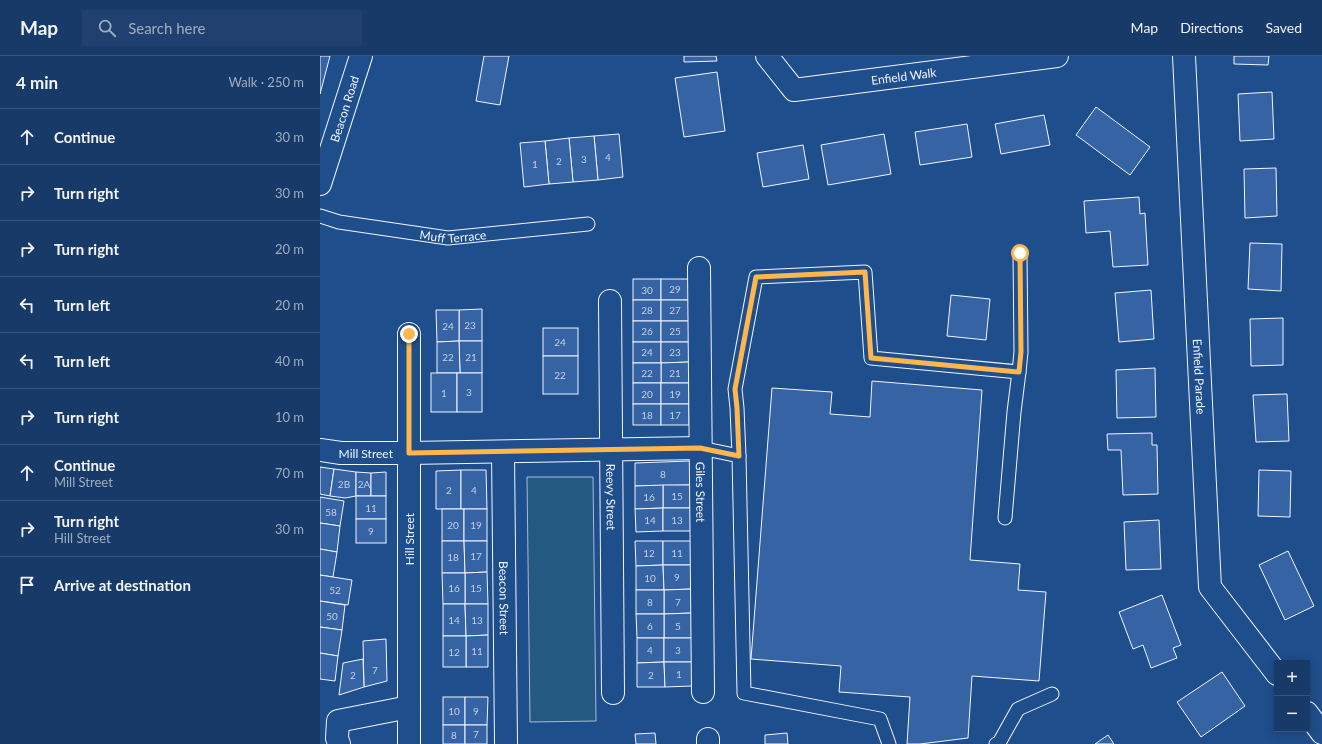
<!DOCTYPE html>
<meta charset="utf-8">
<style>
body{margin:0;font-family:Lato,sans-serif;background:#20416f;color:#f1f3f6}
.controls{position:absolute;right:12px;bottom:12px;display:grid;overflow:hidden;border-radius:0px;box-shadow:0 2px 10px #0003}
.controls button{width:36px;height:36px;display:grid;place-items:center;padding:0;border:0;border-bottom:1px solid #36547d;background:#173a69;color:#f1f3f6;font:20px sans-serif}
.stop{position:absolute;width:12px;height:12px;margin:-9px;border:3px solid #ffb74d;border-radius:50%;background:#fff}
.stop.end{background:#ffb74d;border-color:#fff;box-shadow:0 1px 4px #0008}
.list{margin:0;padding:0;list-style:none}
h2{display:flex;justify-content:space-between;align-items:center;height:52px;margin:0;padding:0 16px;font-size:17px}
h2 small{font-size:13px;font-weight:400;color:#9eadc0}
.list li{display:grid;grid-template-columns:26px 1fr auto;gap:12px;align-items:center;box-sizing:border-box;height:56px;padding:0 16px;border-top:1px solid #36547d}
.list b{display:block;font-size:15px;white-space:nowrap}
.list p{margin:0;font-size:13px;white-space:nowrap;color:#9eadc0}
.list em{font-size:13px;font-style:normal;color:#9eadc0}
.icon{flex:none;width:22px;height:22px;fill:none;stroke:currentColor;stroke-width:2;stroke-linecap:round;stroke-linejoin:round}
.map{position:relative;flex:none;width:1002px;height:688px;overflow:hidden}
header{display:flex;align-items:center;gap:24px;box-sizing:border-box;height:56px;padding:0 20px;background:#173a69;border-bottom:1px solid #36547d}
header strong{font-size:19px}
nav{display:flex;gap:22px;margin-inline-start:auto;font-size:14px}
.search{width:280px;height:36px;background:#20416f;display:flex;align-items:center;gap:10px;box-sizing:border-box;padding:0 14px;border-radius:0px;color:#9eadc0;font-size:15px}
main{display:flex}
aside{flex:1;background:#173a69}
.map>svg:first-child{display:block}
.green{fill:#245a82;stroke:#a8bbd7}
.building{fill:#3563a3;stroke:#f2f6ff}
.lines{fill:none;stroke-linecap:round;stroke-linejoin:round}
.service-casing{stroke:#f2f6ff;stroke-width:15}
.minor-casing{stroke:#f2f6ff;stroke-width:24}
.secondary-casing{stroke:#f2f6ff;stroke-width:24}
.service{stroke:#1f4e8c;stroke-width:13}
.minor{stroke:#1f4e8c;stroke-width:22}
.secondary{stroke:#1f4e8c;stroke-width:22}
.route{stroke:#ffb74d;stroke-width:5}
.labels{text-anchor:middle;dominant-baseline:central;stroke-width:3;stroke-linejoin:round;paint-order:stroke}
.number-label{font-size:10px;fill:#c3d1e8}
.street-label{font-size:12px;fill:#f2f6ff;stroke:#1f4e8c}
</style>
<header>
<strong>Map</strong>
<div class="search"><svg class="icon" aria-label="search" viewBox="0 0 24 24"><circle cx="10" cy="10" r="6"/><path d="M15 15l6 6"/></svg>Search here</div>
<nav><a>Map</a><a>Directions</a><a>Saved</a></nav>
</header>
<main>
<aside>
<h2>4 min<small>Walk · 250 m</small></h2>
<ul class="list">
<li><svg class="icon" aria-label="ahead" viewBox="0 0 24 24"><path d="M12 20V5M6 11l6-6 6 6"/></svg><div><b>Continue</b></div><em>30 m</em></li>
<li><svg class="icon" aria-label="right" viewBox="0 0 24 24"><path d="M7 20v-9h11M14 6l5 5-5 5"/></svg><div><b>Turn right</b></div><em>30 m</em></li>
<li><svg class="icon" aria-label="right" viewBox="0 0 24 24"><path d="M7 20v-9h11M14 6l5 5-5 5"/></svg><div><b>Turn right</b></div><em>20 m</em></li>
<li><svg class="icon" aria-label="left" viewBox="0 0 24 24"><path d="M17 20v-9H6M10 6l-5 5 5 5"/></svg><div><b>Turn left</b></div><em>20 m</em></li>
<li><svg class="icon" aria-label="left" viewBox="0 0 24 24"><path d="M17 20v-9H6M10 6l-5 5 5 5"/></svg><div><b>Turn left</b></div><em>40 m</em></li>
<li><svg class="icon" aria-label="right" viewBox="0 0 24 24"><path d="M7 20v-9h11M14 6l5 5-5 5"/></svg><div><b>Turn right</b></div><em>10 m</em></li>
<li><svg class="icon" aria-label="ahead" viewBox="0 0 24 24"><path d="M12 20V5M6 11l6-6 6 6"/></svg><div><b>Continue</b><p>Mill Street</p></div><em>70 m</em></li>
<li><svg class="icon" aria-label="right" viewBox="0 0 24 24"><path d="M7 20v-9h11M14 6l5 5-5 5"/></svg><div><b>Turn right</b><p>Hill Street</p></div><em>30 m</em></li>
<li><svg class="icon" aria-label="arrive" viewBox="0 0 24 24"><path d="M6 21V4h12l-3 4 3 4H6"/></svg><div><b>Arrive at destination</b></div></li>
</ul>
</aside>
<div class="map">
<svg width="1002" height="688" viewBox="0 0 1002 688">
<rect width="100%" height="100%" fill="#1f4e8c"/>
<path class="green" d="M 207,421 L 273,421 L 276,665 L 210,666 Z"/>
<g class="building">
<path d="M 0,0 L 10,0 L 0,38 Z"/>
<path d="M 164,0 L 189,0 L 180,49 L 156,45 Z"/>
<path d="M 364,0 L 396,0 L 397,5 L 364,6 Z"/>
<path d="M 914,0 L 949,0 L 948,9 L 914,8 Z"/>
<path d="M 397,16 L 405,75 L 364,81 L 355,22 Z"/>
<path d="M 952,36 L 954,83 L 920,85 L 918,38 Z"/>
<path d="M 776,51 L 830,91 L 810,119 L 756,79 Z"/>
<path d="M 724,59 L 730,89 L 681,98 L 675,68 Z"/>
<path d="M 647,68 L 652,101 L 600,109 L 595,76 Z"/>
<path d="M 299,78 L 303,121 L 278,124 L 274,80 Z"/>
<path d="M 564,78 L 571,118 L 508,129 L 501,89 Z"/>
<path d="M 274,80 L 278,124 L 253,126 L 249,82 Z"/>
<path d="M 249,82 L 253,126 L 229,128 L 225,85 Z"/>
<path d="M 225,85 L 229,128 L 204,131 L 200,87 Z"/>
<path d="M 483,89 L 489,123 L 443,131 L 437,97 Z"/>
<path d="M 956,112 L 957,160 L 925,162 L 924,113 Z"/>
<path d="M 819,141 L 820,158 L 825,157 L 828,209 L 793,211 L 790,175 L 766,177 L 764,145 Z"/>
<path d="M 930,187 L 962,188 L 961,235 L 928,233 Z"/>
<rect x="313" y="223" width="28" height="21"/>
<rect x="341" y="223" width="28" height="21"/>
<path d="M 831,234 L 834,283 L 799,286 L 795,237 Z"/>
<path d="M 631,239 L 670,243 L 666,284 L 627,280 Z"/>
<rect x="313" y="244" width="28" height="21"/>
<rect x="341" y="244" width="28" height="21"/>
<path d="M 162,253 L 162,285 L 139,285 L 139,254 Z"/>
<path d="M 116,254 L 139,254 L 139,285 L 117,286 Z"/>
<path d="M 963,262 L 963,309 L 931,310 L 930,263 Z"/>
<rect x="313" y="265" width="28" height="21"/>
<rect x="341" y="265" width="28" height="21"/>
<rect x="223" y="272" width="35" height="28"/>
<path d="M 139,285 L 162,285 L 162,317 L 140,317 Z"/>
<path d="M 139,285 L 140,317 L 117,317 L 117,286 Z"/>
<rect x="313" y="286" width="28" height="21"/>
<path d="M 341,286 L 369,286 L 369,306 L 341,307 Z"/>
<rect x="223" y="300" width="35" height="38"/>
<path d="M 369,306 L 369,327 L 341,327 L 341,307 Z"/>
<rect x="313" y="307" width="28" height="20"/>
<path d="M 835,312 L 836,361 L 797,362 L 796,314 Z"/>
<rect x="111" y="317" width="26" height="39"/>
<rect x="137" y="317" width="25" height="39"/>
<path d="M 552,325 L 662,334 L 650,504 L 700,508 L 698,534 L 726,536 L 719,625 L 652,620 L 648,682 L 600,688 L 587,688 L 590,641 L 519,636 L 521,610 L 431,603 L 452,332 L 512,336 L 510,358 L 550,361 Z"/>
<rect x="313" y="327" width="28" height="21"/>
<rect x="341" y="327" width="28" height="21"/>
<path d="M 967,338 L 969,385 L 936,386 L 933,339 Z"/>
<rect x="313" y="348" width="28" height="21"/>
<rect x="341" y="348" width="28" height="21"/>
<path d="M 832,377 L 832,389 L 837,389 L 838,438 L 803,439 L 801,394 L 788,394 L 787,378 Z"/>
<path d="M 370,405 L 370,429 L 315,430 L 315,407 Z"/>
<path d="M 0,411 L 14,413 L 10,440 L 0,438 Z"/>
<path d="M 14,413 L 36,416 L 36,440 L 25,442 L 10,440 Z"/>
<path d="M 141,414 L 141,453 L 116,453 L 116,415 Z"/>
<path d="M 141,414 L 166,414 L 167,453 L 141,453 Z"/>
<path d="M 939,414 L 971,415 L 970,461 L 938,460 Z"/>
<path d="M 36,416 L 51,417 L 51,440 L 36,440 Z"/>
<path d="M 66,416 L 66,440 L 51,440 L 51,417 Z"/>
<path d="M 343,429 L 370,429 L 371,452 L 343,452 Z"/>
<path d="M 343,429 L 343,452 L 315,453 L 315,430 Z"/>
<rect x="36" y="440" width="30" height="23"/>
<path d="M 0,441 L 24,445 L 20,470 L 0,467 Z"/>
<path d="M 343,452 L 343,475 L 316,476 L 315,453 Z"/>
<rect x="343" y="452" width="28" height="23"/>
<rect x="122" y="453" width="22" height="32"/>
<rect x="144" y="453" width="23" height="32"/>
<rect x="36" y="463" width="30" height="24"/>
<path d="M 839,464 L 841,513 L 806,514 L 804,466 Z"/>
<path d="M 0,467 L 20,470 L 17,496 L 0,493 Z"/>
<path d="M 122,485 L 144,485 L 145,517 L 122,517 Z"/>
<path d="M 144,485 L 167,485 L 167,516 L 145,517 Z"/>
<path d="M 315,485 L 343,485 L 343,509 L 316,510 Z"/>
<rect x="343" y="485" width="28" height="24"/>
<path d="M 0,493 L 17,496 L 13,521 L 0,519 Z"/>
<path d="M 968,495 L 994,550 L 965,564 L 939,509 Z"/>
<path d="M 343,509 L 344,534 L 316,534 L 316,510 Z"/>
<path d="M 343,509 L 371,509 L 372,533 L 344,534 Z"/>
<path d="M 167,516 L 168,548 L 145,548 L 145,517 Z"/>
<path d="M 122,517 L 145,517 L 145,548 L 123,548 Z"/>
<path d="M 0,519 L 32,524 L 28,549 L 0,545 Z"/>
<path d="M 372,533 L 372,557 L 344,558 L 344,534 Z"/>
<rect x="316" y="534" width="28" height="24"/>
<path d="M 842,539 L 861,589 L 853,592 L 857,602 L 831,612 L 823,589 L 813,593 L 799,556 Z"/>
<path d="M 0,545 L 25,549 L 22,574 L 0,571 Z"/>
<path d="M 123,548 L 145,548 L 146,580 L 123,580 Z"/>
<path d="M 145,548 L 168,548 L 168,579 L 146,580 Z"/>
<path d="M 372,557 L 372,582 L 344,582 L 344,558 Z"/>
<path d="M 316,558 L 344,558 L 344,582 L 317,582 Z"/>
<path d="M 0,571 L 22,574 L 18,600 L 0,597 Z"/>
<path d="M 168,579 L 168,611 L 146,611 L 146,580 Z"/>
<rect x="123" y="580" width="23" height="31"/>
<path d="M 317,582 L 344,582 L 344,606 L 317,607 Z"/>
<rect x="344" y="582" width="28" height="24"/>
<path d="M 66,583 L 67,625 L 44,631 L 43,585 Z"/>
<path d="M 0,597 L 18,600 L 15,625 L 0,623 Z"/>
<path d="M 43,603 L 44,631 L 19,639 L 23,607 Z"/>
<path d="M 344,606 L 345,631 L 317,631 L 317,607 Z"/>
<path d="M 344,606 L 372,606 L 372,630 L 345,631 Z"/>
<path d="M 902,616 L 925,650 L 881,681 L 857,646 Z"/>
<rect x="123" y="641" width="22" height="28"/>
<path d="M 145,641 L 168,641 L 167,669 L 145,669 Z"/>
<rect x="123" y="669" width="22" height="19"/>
<rect x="145" y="669" width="22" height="19"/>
<path d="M 335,677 L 336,688 L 316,688 L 315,678 Z"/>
<path d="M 467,677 L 468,688 L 445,688 L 445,679 Z"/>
<path d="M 788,679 L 794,688 L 775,688 Z"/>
</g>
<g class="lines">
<g class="service-casing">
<g id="service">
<path id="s1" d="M 0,160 L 19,166 L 128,182 L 268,168"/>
<path d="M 699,316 L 701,296 L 700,197"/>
<path d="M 381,392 L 419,400 L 424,637 L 560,663 L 569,688"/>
<path d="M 419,400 L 417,352 L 415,333 L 436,221 L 545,216 L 551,302 L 699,316 L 694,356 L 685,462"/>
<path d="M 676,688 L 679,687 L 698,653 L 732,638"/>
</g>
</g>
<g class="minor-casing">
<g id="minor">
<path id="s2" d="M 447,0 L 474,34 L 737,0"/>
<path id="s3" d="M 864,0 L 890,531 L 957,618"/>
<path id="s4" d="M 379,212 L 383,636"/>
<path id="s5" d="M 290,245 L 293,637"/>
<path d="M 89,278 L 89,688"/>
<path id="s6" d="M 0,394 L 21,397 L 89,397 L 381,392"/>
<path id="s7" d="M 183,396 L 186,688"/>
<path d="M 987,657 L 1002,677"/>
<path d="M 388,683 L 388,688"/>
<path d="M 19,688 L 17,682 L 18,665 L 89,651"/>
</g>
</g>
<g class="secondary-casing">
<g id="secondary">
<path id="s8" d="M 0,128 L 41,0"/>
</g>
</g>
<use href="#service" class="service"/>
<use href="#minor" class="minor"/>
<use href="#secondary" class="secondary"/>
</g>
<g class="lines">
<path class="route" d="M 89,278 L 89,397 L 380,392 L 419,400 L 417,352 L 415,333 L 436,221 L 545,216 L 551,302 L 699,316 L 701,296 L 700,197"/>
</g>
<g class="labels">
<g class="number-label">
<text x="288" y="101">4</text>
<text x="264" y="103">3</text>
<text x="239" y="105">2</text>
<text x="215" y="108">1</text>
<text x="355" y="233">29</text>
<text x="327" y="234">30</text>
<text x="327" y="254">28</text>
<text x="355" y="254">27</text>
<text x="150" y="269">23</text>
<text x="128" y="270">24</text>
<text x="327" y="275">26</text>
<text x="355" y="275">25</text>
<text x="240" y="286">24</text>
<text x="327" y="296">24</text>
<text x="355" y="296">23</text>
<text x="128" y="301">22</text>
<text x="151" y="301">21</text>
<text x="327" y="317">22</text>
<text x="355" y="317">21</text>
<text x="240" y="319">22</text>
<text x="149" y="336">3</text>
<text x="124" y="337">1</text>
<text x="327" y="338">20</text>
<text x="355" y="338">19</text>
<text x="327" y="359">18</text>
<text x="355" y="359">17</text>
<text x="343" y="418">8</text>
<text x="24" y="428">2B</text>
<text x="44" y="428">2A</text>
<text x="129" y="434">2</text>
<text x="154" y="434">4</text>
<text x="357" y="440">15</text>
<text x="329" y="441">16</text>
<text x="51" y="452">11</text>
<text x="11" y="456">58</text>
<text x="330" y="464">14</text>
<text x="357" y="464">13</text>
<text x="133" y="469">20</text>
<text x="156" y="469">19</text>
<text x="51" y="475">9</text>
<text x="329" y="497">12</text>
<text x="357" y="497">11</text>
<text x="156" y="500">17</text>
<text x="133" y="501">18</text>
<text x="357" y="521">9</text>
<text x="330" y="522">10</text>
<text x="134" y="532">16</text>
<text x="156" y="532">15</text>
<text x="15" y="534">52</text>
<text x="330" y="546">8</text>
<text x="358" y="546">7</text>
<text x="12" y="560">50</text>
<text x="134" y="564">14</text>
<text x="157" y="564">13</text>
<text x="330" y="570">6</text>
<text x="358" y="570">5</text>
<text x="330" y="594">4</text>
<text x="358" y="594">3</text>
<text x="157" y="595">11</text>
<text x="134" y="596">12</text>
<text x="55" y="614">7</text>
<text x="359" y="618">1</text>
<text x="33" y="619">2</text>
<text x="331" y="619">2</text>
<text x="134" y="655">10</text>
<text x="156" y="655">9</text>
<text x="156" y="678">7</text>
<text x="134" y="679">8</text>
</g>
<g class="street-label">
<text stroke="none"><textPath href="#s2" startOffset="154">Enfield Walk</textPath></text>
<text stroke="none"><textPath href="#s8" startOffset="79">Beacon Road</textPath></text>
<text stroke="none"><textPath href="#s1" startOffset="135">Muff Terrace</textPath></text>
<text stroke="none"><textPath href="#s3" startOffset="321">Enfield Parade</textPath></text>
<text stroke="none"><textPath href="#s6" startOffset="46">Mill Street</textPath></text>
<text stroke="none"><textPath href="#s4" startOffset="224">Giles Street</textPath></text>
<text stroke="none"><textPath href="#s5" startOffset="196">Reevy Street</textPath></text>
<text transform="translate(89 483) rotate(-90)">Hill Street</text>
<text stroke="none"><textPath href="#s7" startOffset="146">Beacon Street</textPath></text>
</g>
</g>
</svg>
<div class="controls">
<button>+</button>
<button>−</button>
</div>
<div class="stop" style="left:700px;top:197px"></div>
<div class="stop end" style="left:89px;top:278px"></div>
</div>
</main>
